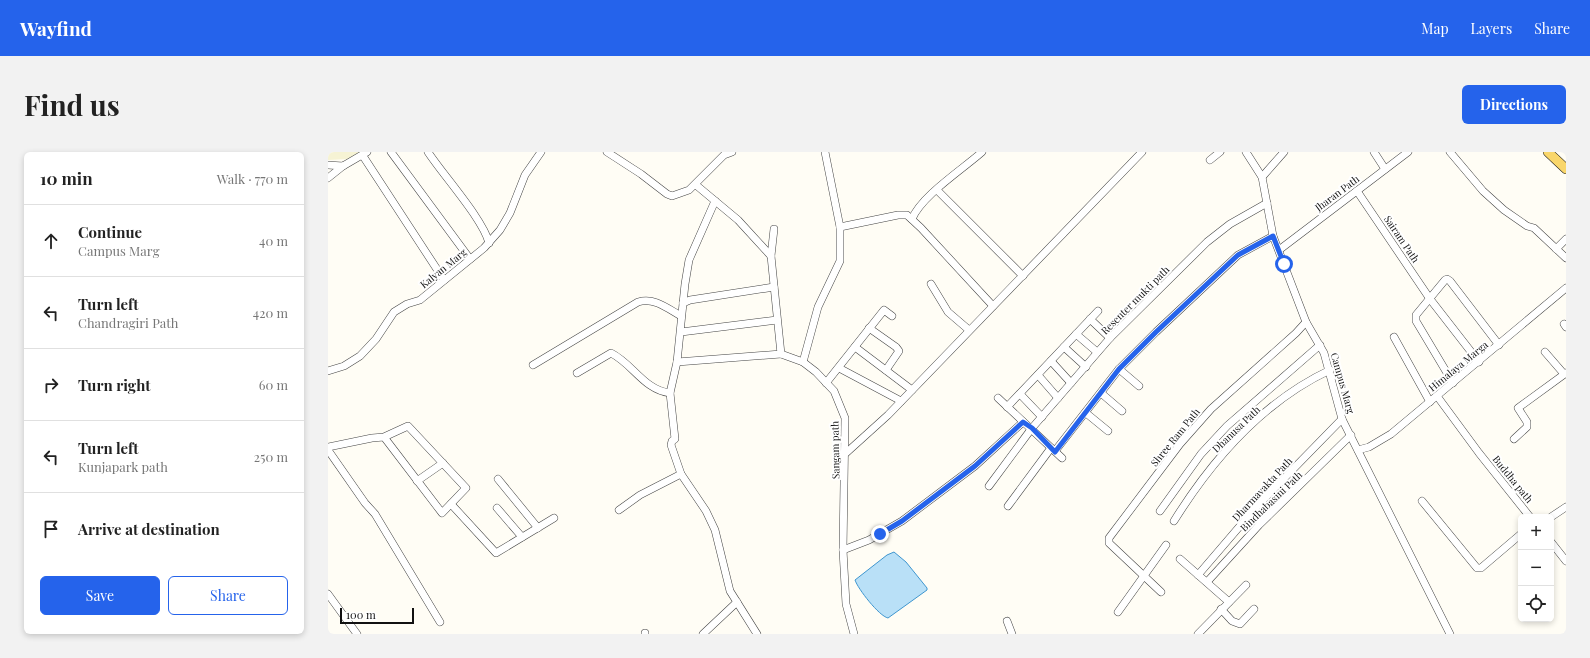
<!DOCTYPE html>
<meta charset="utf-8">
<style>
body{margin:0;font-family:"Playfair Display",serif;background:#f2f2f2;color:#222}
.controls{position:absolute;right:12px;bottom:12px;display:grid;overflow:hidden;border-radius:6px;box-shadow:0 2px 6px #0003}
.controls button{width:36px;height:36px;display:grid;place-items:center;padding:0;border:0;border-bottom:1px solid #e0e0e0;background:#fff;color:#222;font:20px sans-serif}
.scale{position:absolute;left:12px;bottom:10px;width:74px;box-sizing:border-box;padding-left:4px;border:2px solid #111;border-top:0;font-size:11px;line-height:14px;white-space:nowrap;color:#111;-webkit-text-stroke:3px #fff;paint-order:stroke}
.stop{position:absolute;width:12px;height:12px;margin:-9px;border:3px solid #2563eb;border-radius:50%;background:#fff}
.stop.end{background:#2563eb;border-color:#fff;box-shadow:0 1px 4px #0008}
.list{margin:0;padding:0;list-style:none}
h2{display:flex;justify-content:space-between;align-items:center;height:52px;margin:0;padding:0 16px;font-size:17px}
h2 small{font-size:13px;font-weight:400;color:#767676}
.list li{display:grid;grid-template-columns:26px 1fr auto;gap:12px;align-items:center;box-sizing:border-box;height:72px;padding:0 16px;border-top:1px solid #e0e0e0}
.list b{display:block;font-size:15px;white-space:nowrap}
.list p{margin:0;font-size:13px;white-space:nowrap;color:#767676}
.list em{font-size:13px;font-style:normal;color:#767676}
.actions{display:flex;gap:8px;padding:12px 16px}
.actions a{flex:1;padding:9px 0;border:1px solid #2563eb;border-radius:6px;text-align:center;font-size:14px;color:#2563eb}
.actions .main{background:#2563eb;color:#fff}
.icon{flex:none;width:22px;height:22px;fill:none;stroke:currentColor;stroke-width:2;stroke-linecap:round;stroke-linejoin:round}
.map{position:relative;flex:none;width:1238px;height:482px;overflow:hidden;border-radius:6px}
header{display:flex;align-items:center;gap:24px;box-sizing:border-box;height:56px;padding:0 20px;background:#2563eb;color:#fff}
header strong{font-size:19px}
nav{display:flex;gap:22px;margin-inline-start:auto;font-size:14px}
.intro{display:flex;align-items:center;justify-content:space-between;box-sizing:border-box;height:96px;padding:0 24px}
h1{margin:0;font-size:28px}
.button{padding:10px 18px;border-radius:6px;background:#2563eb;color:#fff;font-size:14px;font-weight:700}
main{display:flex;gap:24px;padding:0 24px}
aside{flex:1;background:#fff;border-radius:6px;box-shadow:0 2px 6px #0003}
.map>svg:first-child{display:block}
.farmland{fill:#f6f3d4}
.water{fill:#b9e0f7;stroke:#3f96cf}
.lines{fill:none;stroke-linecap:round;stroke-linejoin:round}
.minor-casing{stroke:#444;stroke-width:8}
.major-casing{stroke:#222;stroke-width:10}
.minor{stroke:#fff;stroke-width:7}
.major{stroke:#f9d66b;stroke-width:9}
.route{stroke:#2563eb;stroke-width:5}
.labels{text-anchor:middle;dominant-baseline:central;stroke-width:4;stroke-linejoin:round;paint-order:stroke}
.street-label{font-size:10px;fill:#111;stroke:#fff}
</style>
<header>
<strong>Wayfind</strong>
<nav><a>Map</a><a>Layers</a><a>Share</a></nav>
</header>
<div class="intro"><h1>Find us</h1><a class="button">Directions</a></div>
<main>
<aside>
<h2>10 min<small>Walk · 770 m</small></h2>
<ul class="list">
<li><svg class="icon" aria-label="ahead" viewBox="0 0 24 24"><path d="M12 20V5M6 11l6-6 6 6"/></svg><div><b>Continue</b><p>Campus Marg</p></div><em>40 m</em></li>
<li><svg class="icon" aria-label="left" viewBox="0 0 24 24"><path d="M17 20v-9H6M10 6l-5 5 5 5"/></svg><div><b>Turn left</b><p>Chandragiri Path</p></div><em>420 m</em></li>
<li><svg class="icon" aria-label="right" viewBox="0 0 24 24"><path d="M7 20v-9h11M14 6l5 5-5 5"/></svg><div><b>Turn right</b></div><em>60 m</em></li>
<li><svg class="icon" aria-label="left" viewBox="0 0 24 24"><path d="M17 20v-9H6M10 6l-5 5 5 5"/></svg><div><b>Turn left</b><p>Kunjapark path</p></div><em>250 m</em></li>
<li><svg class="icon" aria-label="arrive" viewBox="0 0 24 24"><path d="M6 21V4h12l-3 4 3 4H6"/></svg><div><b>Arrive at destination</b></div></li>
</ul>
<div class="actions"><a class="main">Save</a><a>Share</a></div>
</aside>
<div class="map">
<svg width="1238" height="482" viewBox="0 0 1238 482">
<rect width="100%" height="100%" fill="#fffdf5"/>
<path class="farmland" d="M 0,0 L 37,0 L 20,7 L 0,8 Z"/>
<path class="water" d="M 566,400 L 578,410 L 599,436 L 599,438 L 560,466 C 551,464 530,437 527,428 L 559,403 Z"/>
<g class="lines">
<g class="minor-casing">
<g id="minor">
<path d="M 63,0 L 142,107"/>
<path d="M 100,0 C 115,23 155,67 161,91"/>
<path d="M 279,0 L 313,22 L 339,42 L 344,44 L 361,38 L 396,3 L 404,0"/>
<path d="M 497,0 L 512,75"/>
<path d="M 918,0 L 934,25 L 945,84 L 978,170 L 996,201 L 1014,267 L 1122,482"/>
<path d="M 1046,0 L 1057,17"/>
<path d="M 1122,0 L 1155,39 L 1176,58 L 1199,74 L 1206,76 L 1238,106"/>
<path d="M 35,4 L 116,128"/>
<path d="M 882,8 L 892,0"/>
<path d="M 0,13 L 15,14 L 39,0"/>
<path d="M 934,25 L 956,0"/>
<path d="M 0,26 L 15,14"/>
<path d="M 368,33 L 410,68 L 443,104 L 453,202 L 475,210 L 488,220 L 506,239 L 517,266 L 515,398 L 518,452 L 526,482"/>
<path d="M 609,38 L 695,124"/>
<path d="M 1029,39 L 1102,147 L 1151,210"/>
<path d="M 387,49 L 361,108 L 357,132 L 349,210 L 342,241 L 347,287 L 344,289 L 343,293 L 353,322 L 378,359 L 387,378 L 402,439 L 429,482"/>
<path d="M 584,67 C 593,44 635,17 654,0"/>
<path d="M 1228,97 L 1238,87"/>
<path d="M 951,98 L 1080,0"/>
<path d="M 443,104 L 446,77"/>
<path d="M 603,132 L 620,160 L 641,178"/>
<path d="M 355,151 L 362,148 L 446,135"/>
<path d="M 762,167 L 782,186"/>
<path d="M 1236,172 L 1238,175"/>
<path d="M 541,176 L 568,195 L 571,199 L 558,218"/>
<path d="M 353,180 L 449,168"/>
<path d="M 748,182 L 769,200"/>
<path d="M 1066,185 L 1102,250"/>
<path d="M 527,195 L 584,238"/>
<path d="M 736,195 L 758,215"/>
<path d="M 1217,200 L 1236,222"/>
<path d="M 723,209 L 743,231"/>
<path d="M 349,210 L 453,202"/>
<path d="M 475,210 L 490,155 L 512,109 L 512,75 L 570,63 L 579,63 L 593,76 L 665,154"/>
<path d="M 205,213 L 310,150 C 326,145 339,156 353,164"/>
<path d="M 511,216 L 573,249"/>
<path d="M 791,217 L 811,234"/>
<path d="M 0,219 L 16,214 L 32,204 L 48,187 L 66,160 L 79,152 L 92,148 L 156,96 L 172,78 L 182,61 L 197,23 L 213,0"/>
<path d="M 249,221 L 283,201 C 305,212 316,238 342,241"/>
<path d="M 710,223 L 730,246"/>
<path d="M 498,231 L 556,158 L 564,164"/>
<path d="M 1125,231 L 1088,169 L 1088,163 L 1117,128 L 1119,127 L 1122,129 L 1171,193"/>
<path d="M 773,241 L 794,259"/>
<path d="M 692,242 L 714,265"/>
<path d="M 1109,244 L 1151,301 L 1202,365"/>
<path d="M 670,246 L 734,306"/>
<path d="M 679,255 L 770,159"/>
<path d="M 758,261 L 780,279"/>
<path d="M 1186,287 L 1199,275 L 1199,270 L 1190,256 L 1238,221"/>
<path d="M 0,295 L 44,286 L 56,285 L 80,274 L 138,336 L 114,361 L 56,285"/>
<path d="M 0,298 L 37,351 L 47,362 L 112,470"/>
<path d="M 1030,298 L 1041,295 L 1063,282 L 1238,136"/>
<path d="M 727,299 L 791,217 L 828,180 L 910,103 L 945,84"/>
<path d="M 518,301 L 560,263 L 814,0"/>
<path d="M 170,327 L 210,376"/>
<path d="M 89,329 L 115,311"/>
<path d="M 661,334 L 704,276 L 782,186 L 879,90 L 902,72 L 939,51"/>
<path d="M 1094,349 L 1149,416 L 1153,416 L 1193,382"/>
<path d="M 123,352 L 168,401 L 226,366"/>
<path d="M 680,354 L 723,296"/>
<path d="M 169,356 L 194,385"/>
<path d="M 291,358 L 312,343 L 353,322"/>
<path d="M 832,359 L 873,302 L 899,274 L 992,193"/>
<path d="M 1223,365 L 1238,355"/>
<path d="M 846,369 C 884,308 936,249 1002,218"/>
<path d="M 1223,390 L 1238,409"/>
<path d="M 515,398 L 541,388 L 574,369 L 647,314 L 695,270"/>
<path d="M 852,407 L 901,450"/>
<path d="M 870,423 L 930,353 L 1014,267"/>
<path d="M 879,430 L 931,373 L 1023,283"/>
<path d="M 833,440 L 781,391 L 781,386 L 852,292 L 883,257 L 968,181 L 978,170"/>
<path d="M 0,442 L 29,482"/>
<path d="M 893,457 L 904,469 L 912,472 L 926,457"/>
<path d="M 790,460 L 838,393"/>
<path d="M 679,469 L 684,482"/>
<path d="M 317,481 L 317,482"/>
<path d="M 375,482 L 409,450"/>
<path d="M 870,482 L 918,433"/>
</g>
</g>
<g class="major-casing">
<path id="major" d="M 1220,0 L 1238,17"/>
</g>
<use href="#minor" class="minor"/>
<use href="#major" class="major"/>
</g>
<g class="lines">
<path class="route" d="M 552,382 L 574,369 L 647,314 L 695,270 L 704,276 L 727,300 L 791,217 L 828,180 L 910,103 L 945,84 L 956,112"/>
</g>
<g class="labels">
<g class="street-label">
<text transform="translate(1009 41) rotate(-37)">Jharan Path</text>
<text transform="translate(1074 87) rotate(56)">Sairam Path</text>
<text transform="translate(115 116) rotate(-39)">Kalyan Marg</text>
<text transform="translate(807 148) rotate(-45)">Resenter mukti path</text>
<text transform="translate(1130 214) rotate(-39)">Himalaya Marga</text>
<text transform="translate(1015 231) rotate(74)">Campus Marg</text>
<text transform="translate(908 277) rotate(-44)">Dhanusa Path</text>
<text transform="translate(847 285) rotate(-51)">Shree Ram Path</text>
<text transform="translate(507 298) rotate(-91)">Sangam path</text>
<text transform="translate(1185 327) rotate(51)">Buddha path</text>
<text transform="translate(934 337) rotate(-47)">Dharmavakta Path</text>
<text transform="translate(943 349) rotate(-44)">Bindhabasini Path</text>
</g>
</g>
</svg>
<div class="controls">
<button>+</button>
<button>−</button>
<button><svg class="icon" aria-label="locate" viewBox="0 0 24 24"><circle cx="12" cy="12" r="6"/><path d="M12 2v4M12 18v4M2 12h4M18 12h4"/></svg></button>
</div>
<div class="scale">100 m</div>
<div class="stop" style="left:956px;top:112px"></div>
<div class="stop end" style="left:552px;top:382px"></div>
</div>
</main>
